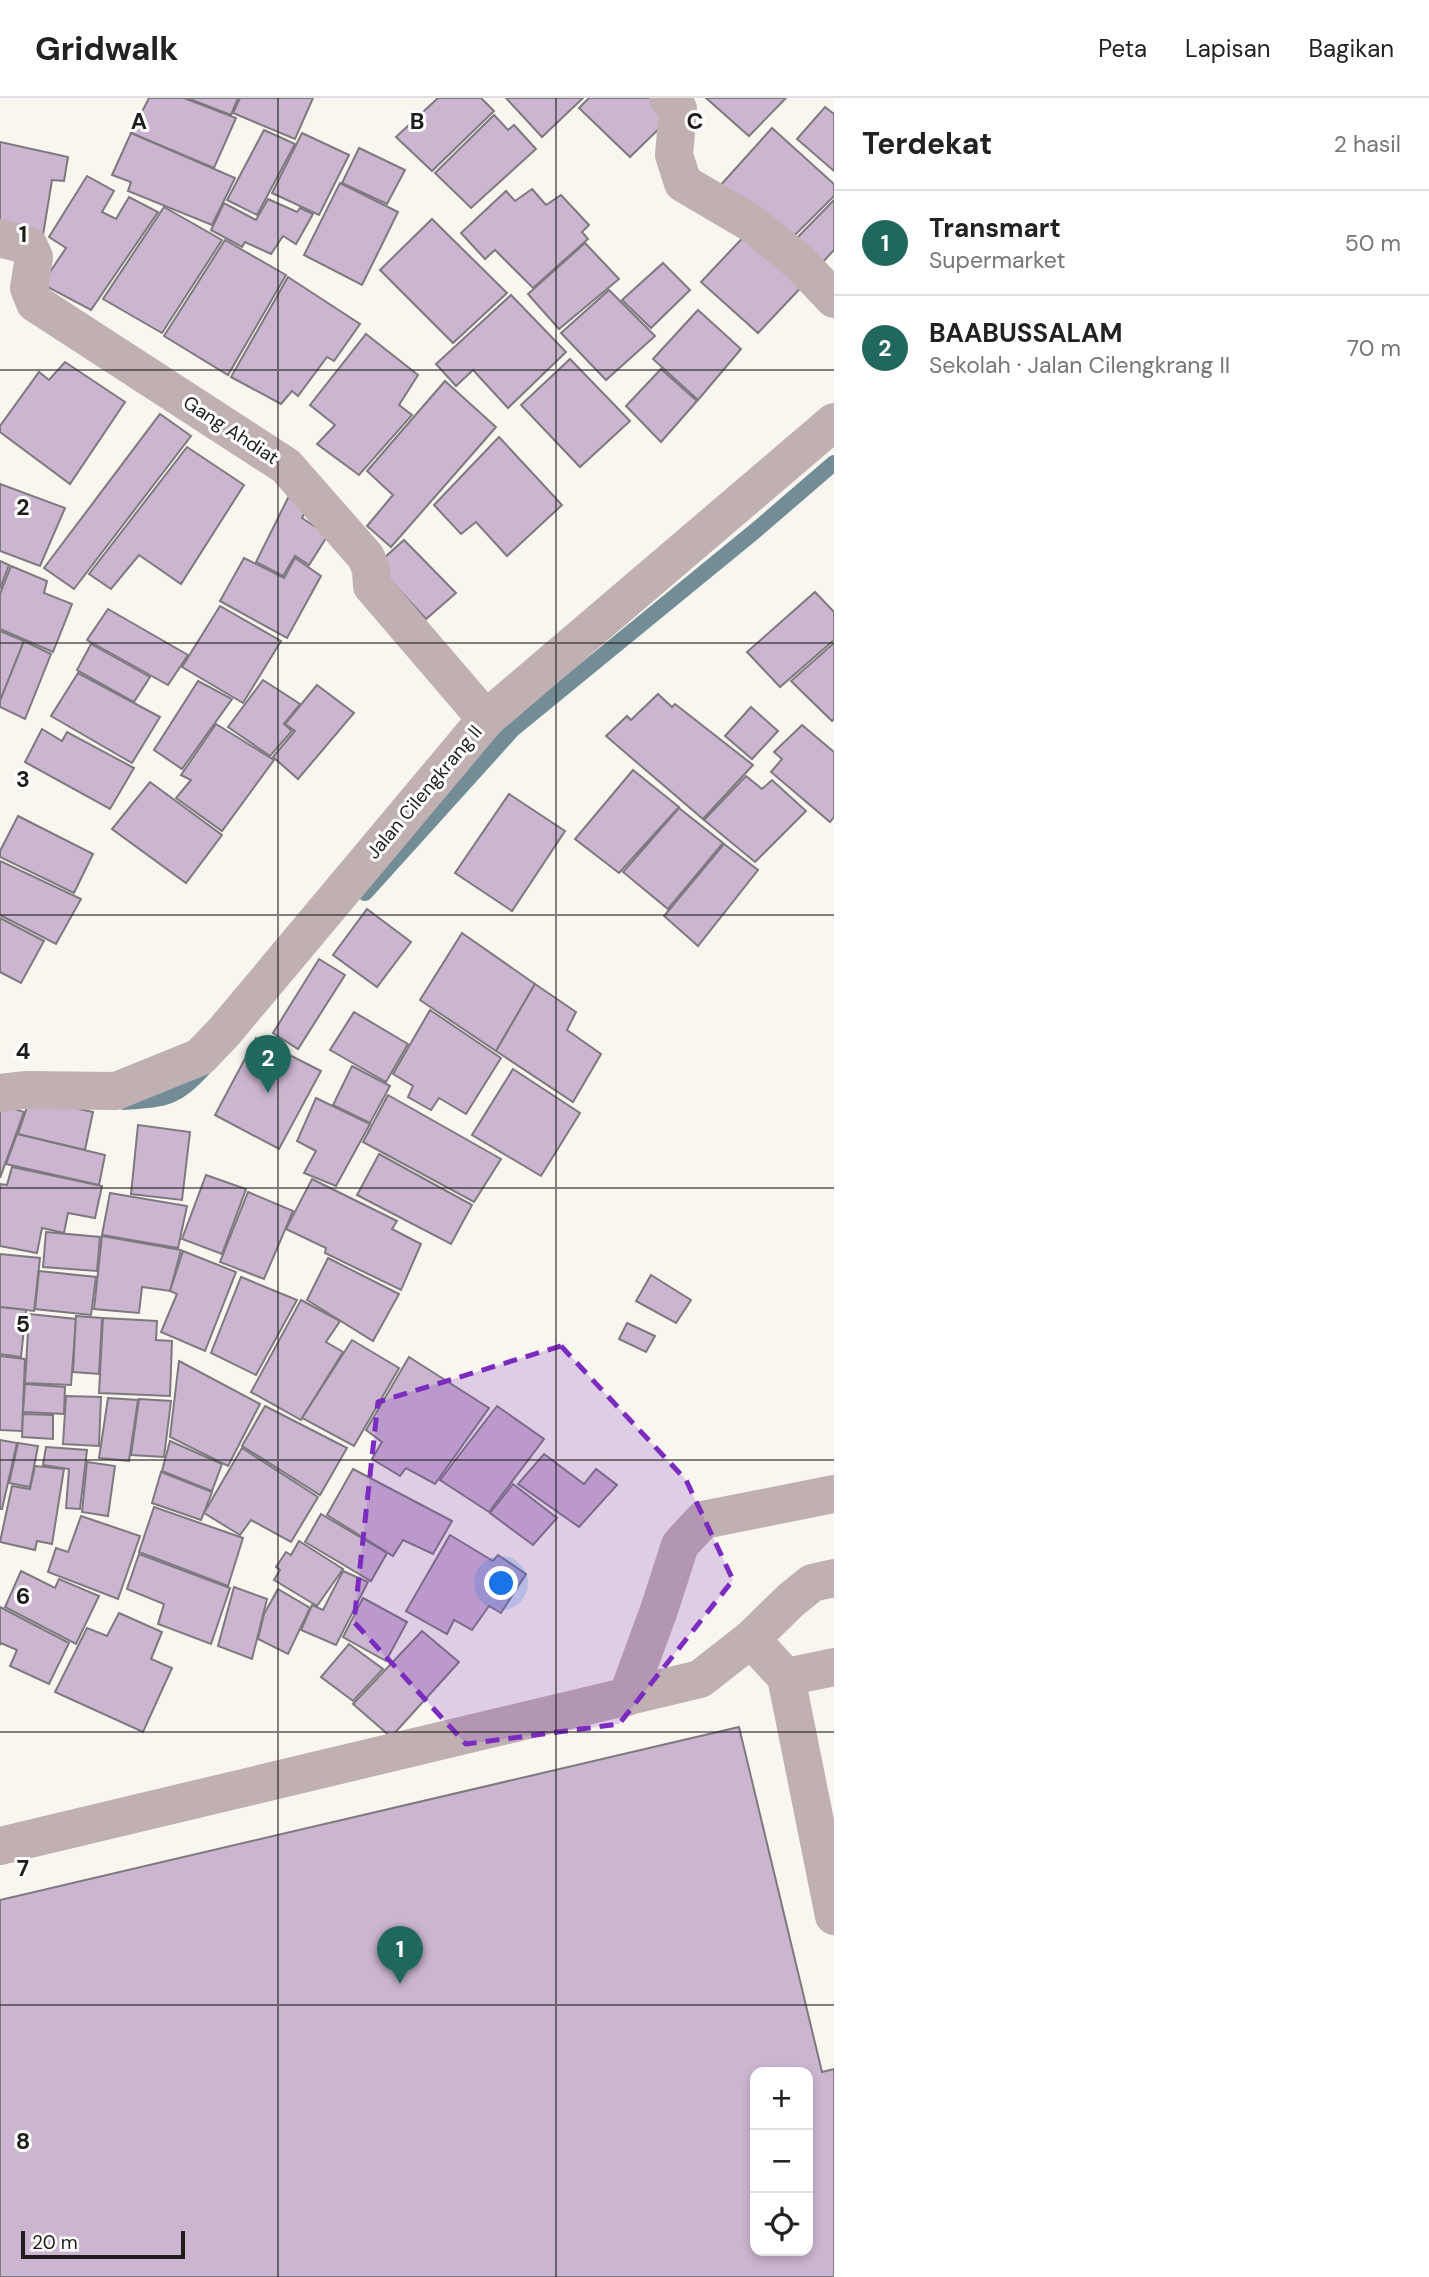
<!DOCTYPE html>
<html lang="id">
<meta charset="utf-8">
<style>
body{margin:0;font-family:"DM Sans",sans-serif;background:#f2f2f2;color:#222}
.controls{position:absolute;right:21px;bottom:21px;display:grid;overflow:hidden;border-radius:14px;box-shadow:0 4px 10px #0003}
.controls button{width:63px;height:63px;display:grid;place-items:center;padding:0;border:0;border-bottom:2px solid #e0e0e0;background:#fff;color:#222;font:35px sans-serif}
.scale{position:absolute;left:21px;bottom:18px;width:164px;box-sizing:border-box;padding-left:7px;border:4px solid #1e1d1b;border-top:0;font-size:19px;line-height:24px;white-space:nowrap;color:#1e1d1b;-webkit-text-stroke:5px #fff;paint-order:stroke}
.you{position:absolute;left:502px;top:1486px;width:24px;height:24px;margin:-18px;border:5px solid #fff;border-radius:50%;background:#1a73e8;box-shadow:0 0 0 10px #1a73e833}
.badge{display:grid;place-items:center;width:46px;height:46px;border-radius:50%;background:#20685d;color:#fff;font-size:23px;font-weight:700}
.pin{position:absolute;translate:-50% -58px;filter:drop-shadow(0 2px 4px #0008)}
.pin::after{content:'';position:absolute;top:37px;width:24px;height:21px;background:inherit;clip-path:polygon(0 0,100% 0,50% 100%)}
.list{margin:0;padding:0;list-style:none}
h2{display:flex;justify-content:space-between;align-items:center;height:91px;margin:0;padding:0 28px;font-size:30px}
h2 small{font-size:23px;font-weight:400;color:#767676}
.list li{display:grid;grid-template-columns:46px 1fr auto;gap:21px;align-items:center;box-sizing:border-box;height:105px;padding:0 28px;border-top:2px solid #e0e0e0}
.list b{display:block;font-size:26px;white-space:nowrap}
.list p{margin:0;font-size:23px;white-space:nowrap;color:#767676}
.list em{font-size:23px;font-style:normal;color:#767676}
.icon{flex:none;width:38px;height:38px;fill:none;stroke:currentColor;stroke-width:2;stroke-linecap:round;stroke-linejoin:round}
.map{position:relative;flex:none;width:834px;height:2179px;overflow:hidden}
header{display:flex;align-items:center;gap:42px;box-sizing:border-box;height:98px;padding:0 35px;background:#fff;border-bottom:2px solid #e0e0e0}
header strong{font-size:33px}
nav{display:flex;gap:38px;margin-inline-start:auto;font-size:24px}
main{display:flex}
aside{flex:1;background:#fff}
.map>svg:first-child{display:block}
.lines{fill:none;stroke-linecap:round;stroke-linejoin:round}
.stream{stroke:#728d96;stroke-width:16}
.building{fill:#cbb5d0;stroke:#7e797f;stroke-width:2;fill-rule:evenodd}
.minor{stroke:#c1b0b2;stroke-width:38}
.marked{fill:#7b2cbf;fill-opacity:0.2;stroke:#7b2cbf;stroke-width:5;stroke-dasharray:14 9;stroke-linejoin:round}
.grid{fill:none;stroke:#1e1d1b;stroke-width:2;stroke-opacity:0.55}
.labels{text-anchor:middle;dominant-baseline:central;stroke-width:6;stroke-linejoin:round;paint-order:stroke}
.street-label{font-size:19px;fill:#1e1d1b;stroke:#fff}
.grid-label{font-size:23px;text-anchor:middle;font-weight:bold;fill:#1e1d1b;stroke:#fff;stroke-width:6;stroke-linejoin:round;paint-order:stroke}
</style>
<header>
<strong>Gridwalk</strong>
<nav><a>Peta</a><a>Lapisan</a><a>Bagikan</a></nav>
</header>
<main>
<div class="map">
<svg width="834" height="2179" viewBox="0 0 834 2179">
<rect width="100%" height="100%" fill="#f8f6ef"/>
<g class="lines">
<g class="stream">
<path d="M 365,795 L 513,631 L 755,433 L 834,365"/>
<path d="M 124,1004 C 168,1001 175,1001 205,969"/>
</g>
</g>
<g class="building">
<path d="M 149,0 L 184,0 L 236,20 L 214,70 L 131,35 Z"/>
<path d="M 187,0 L 238,0 L 231,17 Z"/>
<path d="M 240,0 L 313,0 L 295,41 L 233,15 Z"/>
<path d="M 438,0 L 481,0 L 494,13 L 432,73 L 396,39 Z"/>
<path d="M 506,0 L 583,0 L 542,39 Z"/>
<path d="M 589,0 L 654,0 L 672,18 L 630,59 L 579,10 Z"/>
<path d="M 706,0 L 786,0 L 749,38 Z"/>
<path d="M 825,9 L 834,16 L 834,73 L 797,41 Z"/>
<path d="M 494,17 L 508,32 L 514,27 L 536,51 L 471,110 L 435,75 Z"/>
<path d="M 772,30 L 834,86 L 834,98 L 784,148 L 718,90 Z"/>
<path d="M 264,32 L 295,46 L 257,117 L 227,102 Z"/>
<path d="M 131,35 L 235,80 L 212,127 L 128,93 L 131,84 L 112,77 Z"/>
<path d="M 302,35 L 349,57 L 319,117 L 272,95 Z"/>
<path d="M 0,44 L 68,59 L 64,83 L 52,82 L 43,137 L 0,130 Z"/>
<path d="M 359,50 L 405,72 L 387,106 L 342,85 Z"/>
<path d="M 87,78 L 114,93 L 102,114 L 116,121 L 129,99 L 158,114 L 91,212 L 42,186 L 66,150 L 49,139 Z"/>
<path d="M 340,85 L 398,114 L 362,187 L 304,157 Z"/>
<path d="M 532,91 L 546,107 L 561,97 L 589,127 L 582,134 L 588,141 L 533,190 L 495,152 L 485,161 L 461,135 L 506,93 L 515,103 Z"/>
<path d="M 268,101 L 297,114 L 300,110 L 313,116 L 296,146 L 283,138 L 271,156 L 245,144 L 242,149 L 211,132 L 224,105 L 256,122 Z"/>
<path d="M 834,102 L 834,152 L 820,167 L 794,143 Z"/>
<path d="M 164,109 L 222,142 L 162,235 L 103,201 Z"/>
<path d="M 432,121 L 507,195 L 453,245 L 380,172 Z"/>
<path d="M 752,130 L 809,181 L 758,235 L 701,184 Z"/>
<path d="M 225,142 L 286,177 L 228,277 L 164,238 Z"/>
<path d="M 585,145 L 619,181 L 559,231 L 528,196 Z"/>
<path d="M 663,165 L 690,192 L 651,230 L 622,202 Z"/>
<path d="M 288,179 L 360,226 L 334,263 L 327,259 L 298,298 L 292,293 L 281,306 L 231,279 Z"/>
<path d="M 609,192 L 655,238 L 606,282 L 561,235 Z"/>
<path d="M 511,197 L 566,254 L 508,310 L 473,272 L 456,288 L 436,266 Z"/>
<path d="M 698,212 L 741,251 L 698,302 L 653,261 Z"/>
<path d="M 366,236 L 418,277 L 399,307 L 412,317 L 359,377 L 317,346 L 335,327 L 310,307 Z"/>
<path d="M 570,261 L 630,323 L 580,369 L 521,307 Z"/>
<path d="M 65,264 L 125,304 L 70,386 L 0,334 L 0,328 L 39,274 L 49,282 Z"/>
<path d="M 661,271 L 697,303 L 661,344 L 626,308 Z"/>
<path d="M 445,283 L 496,329 L 391,449 L 367,428 L 393,397 L 367,373 Z"/>
<path d="M 160,316 L 191,338 L 74,491 L 44,470 Z"/>
<path d="M 499,339 L 562,407 L 507,458 L 476,424 L 461,436 L 434,407 Z"/>
<path d="M 187,349 L 244,387 L 181,486 L 139,457 L 111,491 L 89,476 Z"/>
<path d="M 0,386 L 65,410 L 40,468 L 0,453 Z"/>
<path d="M 290,396 L 309,407 L 302,420 L 328,437 L 309,467 L 295,458 L 283,478 L 256,464 Z"/>
<path d="M 404,442 L 456,495 L 426,521 L 376,467 Z"/>
<path d="M 244,460 L 284,480 L 295,460 L 321,478 L 287,540 L 220,503 Z"/>
<path d="M 0,463 L 9,467 L 0,491 Z"/>
<path d="M 11,468 L 47,483 L 44,495 L 72,506 L 53,554 L 0,531 L 0,496 Z"/>
<path d="M 815,494 L 834,514 L 834,542 L 780,589 L 747,554 Z"/>
<path d="M 220,508 L 281,543 L 243,605 L 182,569 Z"/>
<path d="M 108,511 L 188,557 L 168,587 L 87,542 Z"/>
<path d="M 0,533 L 24,543 L 0,603 Z"/>
<path d="M 24,543 L 51,556 L 25,621 L 0,609 L 0,603 Z"/>
<path d="M 834,545 L 834,621 L 832,623 L 791,583 Z"/>
<path d="M 91,546 L 150,579 L 134,604 L 77,572 Z"/>
<path d="M 78,575 L 160,619 L 132,665 L 51,618 Z"/>
<path d="M 263,582 L 300,606 L 284,626 L 292,633 L 270,658 L 228,629 Z"/>
<path d="M 198,583 L 232,601 L 182,671 L 154,652 Z"/>
<path d="M 317,587 L 354,615 L 298,681 L 273,659 L 295,633 L 285,626 Z"/>
<path d="M 658,596 L 672,609 L 675,606 L 753,667 L 703,721 L 606,638 L 627,618 L 631,622 Z"/>
<path d="M 751,609 L 778,633 L 752,661 L 725,638 Z"/>
<path d="M 216,626 L 274,662 L 222,733 L 176,700 L 191,682 L 181,677 Z"/>
<path d="M 802,627 L 834,654 L 834,719 L 830,724 L 771,674 L 782,661 L 774,654 Z"/>
<path d="M 42,631 L 62,643 L 67,634 L 134,670 L 110,711 L 25,664 Z"/>
<path d="M 633,672 L 679,709 L 619,775 L 575,741 Z"/>
<path d="M 746,678 L 762,691 L 772,682 L 806,713 L 755,764 L 704,722 Z"/>
<path d="M 150,684 L 222,737 L 186,785 L 112,731 Z"/>
<path d="M 509,696 L 565,733 L 512,813 L 455,775 Z"/>
<path d="M 679,710 L 723,745 L 668,811 L 623,774 Z"/>
<path d="M 18,718 L 93,756 L 74,795 L 0,759 L 0,753 Z"/>
<path d="M 724,746 L 758,772 L 698,848 L 664,818 Z"/>
<path d="M 0,763 L 81,801 L 56,846 L 0,817 Z"/>
<path d="M 367,811 L 411,844 L 377,889 L 333,857 Z"/>
<path d="M 0,820 L 44,843 L 21,885 L 0,874 Z"/>
<path d="M 462,835 L 535,886 L 496,953 L 420,902 Z"/>
<path d="M 319,861 L 345,877 L 298,951 L 273,935 Z"/>
<path d="M 535,886 L 576,914 L 567,932 L 601,956 L 573,1004 L 496,953 Z"/>
<path d="M 430,912 L 501,960 L 466,1016 L 439,1000 L 431,1012 L 408,999 L 413,988 L 393,976 Z"/>
<path d="M 354,914 L 408,946 L 386,984 L 330,952 Z"/>
<path d="M 256,940 L 321,973 L 279,1051 L 215,1017 Z"/>
<path d="M 352,968 L 390,988 L 370,1025 L 333,1007 Z"/>
<path d="M 513,971 L 580,1015 L 541,1078 L 472,1037 Z"/>
<path d="M 388,997 L 501,1061 L 474,1104 L 363,1044 Z"/>
<path d="M 30,1000 L 93,1014 L 85,1052 L 18,1036 Z"/>
<path d="M 316,1000 L 370,1026 L 336,1088 L 304,1075 L 316,1053 L 297,1043 Z"/>
<path d="M 0,1006 L 24,1014 L 0,1080 Z"/>
<path d="M 138,1027 L 190,1034 L 182,1102 L 131,1096 Z"/>
<path d="M 17,1036 L 105,1057 L 99,1087 L 6,1066 Z"/>
<path d="M 379,1056 L 472,1107 L 451,1146 L 357,1097 Z"/>
<path d="M 12,1069 L 102,1088 L 95,1120 L 68,1115 L 64,1135 L 42,1130 L 37,1155 L 0,1148 L 0,1086 L 7,1087 Z"/>
<path d="M 206,1077 L 246,1091 L 222,1156 L 182,1141 Z"/>
<path d="M 312,1081 L 397,1123 L 392,1131 L 421,1146 L 401,1192 L 325,1155 L 326,1150 L 286,1131 Z"/>
<path d="M 248,1094 L 293,1113 L 264,1181 L 220,1164 Z"/>
<path d="M 110,1095 L 187,1108 L 178,1150 L 102,1137 Z"/>
<path d="M 46,1134 L 100,1139 L 97,1173 L 43,1169 Z"/>
<path d="M 102,1138 L 181,1152 L 170,1193 L 142,1189 L 139,1215 L 94,1211 Z"/>
<path d="M 183,1153 L 236,1174 L 205,1253 L 161,1234 L 177,1196 L 170,1193 Z"/>
<path d="M 0,1156 L 40,1160 L 34,1213 L 0,1209 Z"/>
<path d="M 328,1160 L 399,1196 L 373,1243 L 307,1202 Z"/>
<path d="M 39,1173 L 96,1179 L 91,1217 L 35,1211 Z"/>
<path d="M 651,1177 L 691,1202 L 676,1225 L 636,1203 Z"/>
<path d="M 241,1179 L 297,1202 L 256,1277 L 211,1255 Z"/>
<path d="M 301,1202 L 340,1223 L 326,1244 L 343,1254 L 301,1322 L 251,1294 Z"/>
<path d="M 0,1209 L 26,1212 L 21,1259 L 0,1256 Z"/>
<path d="M 29,1216 L 76,1221 L 71,1287 L 25,1285 Z"/>
<path d="M 76,1218 L 102,1220 L 99,1276 L 73,1274 Z"/>
<path d="M 103,1220 L 157,1223 L 156,1242 L 172,1243 L 170,1298 L 99,1295 Z"/>
<path d="M 627,1225 L 655,1238 L 646,1254 L 619,1241 Z"/>
<path d="M 352,1242 L 399,1270 L 354,1348 L 302,1320 Z"/>
<path d="M 0,1258 L 25,1261 L 22,1333 L 0,1332 Z"/>
<path d="M 409,1259 L 489,1310 L 435,1386 L 406,1370 L 400,1378 L 372,1361 L 382,1344 L 366,1332 Z"/>
<path d="M 179,1263 L 260,1306 L 228,1368 L 170,1339 Z"/>
<path d="M 25,1286 L 65,1289 L 64,1316 L 23,1314 Z"/>
<path d="M 66,1298 L 101,1299 L 99,1348 L 63,1346 Z"/>
<path d="M 108,1300 L 138,1302 L 129,1363 L 99,1360 Z"/>
<path d="M 139,1301 L 171,1303 L 164,1359 L 131,1357 Z"/>
<path d="M 265,1308 L 347,1350 L 320,1397 L 242,1348 Z"/>
<path d="M 497,1308 L 544,1341 L 489,1414 L 440,1382 Z"/>
<path d="M 23,1316 L 53,1317 L 53,1341 L 22,1339 Z"/>
<path d="M 0,1342 L 17,1345 L 2,1411 L 0,1411 Z"/>
<path d="M 170,1343 L 222,1366 L 212,1393 L 162,1373 Z"/>
<path d="M 18,1345 L 38,1348 L 30,1389 L 9,1385 Z"/>
<path d="M 46,1349 L 87,1352 L 80,1411 L 66,1410 L 69,1371 L 43,1367 Z"/>
<path d="M 242,1350 L 318,1399 L 291,1444 L 251,1422 L 240,1437 L 204,1415 Z"/>
<path d="M 544,1356 L 584,1386 L 596,1371 L 617,1387 L 579,1429 L 518,1386 Z"/>
<path d="M 87,1364 L 115,1368 L 108,1418 L 82,1414 Z"/>
<path d="M 35,1368 L 64,1371 L 52,1446 L 37,1443 L 35,1452 L 0,1444 L 12,1388 L 30,1391 Z"/>
<path d="M 353,1371 L 452,1423 L 433,1456 L 403,1442 L 393,1458 L 327,1417 Z"/>
<path d="M 161,1374 L 212,1394 L 201,1422 L 152,1405 Z"/>
<path d="M 513,1386 L 557,1420 L 533,1447 L 490,1415 Z"/>
<path d="M 154,1409 L 243,1440 L 228,1488 L 139,1454 Z"/>
<path d="M 321,1416 L 387,1455 L 371,1483 L 305,1444 Z"/>
<path d="M 81,1418 L 140,1438 L 118,1501 L 48,1474 L 56,1450 L 68,1454 Z"/>
<path d="M 450,1437 L 493,1463 L 498,1457 L 526,1476 L 501,1515 L 489,1508 L 472,1532 L 454,1522 L 447,1536 L 406,1513 Z"/>
<path d="M 299,1443 L 343,1471 L 317,1508 L 274,1482 L 280,1472 L 276,1469 L 286,1454 L 291,1457 Z"/>
<path d="M 139,1456 L 230,1490 L 211,1546 L 158,1526 L 164,1506 L 127,1491 Z"/>
<path d="M 21,1473 L 55,1490 L 59,1481 L 99,1498 L 76,1546 L 5,1509 Z"/>
<path d="M 343,1473 L 368,1484 L 336,1547 L 301,1532 L 312,1507 L 323,1512 Z"/>
<path d="M 234,1489 L 267,1501 L 252,1561 L 218,1548 Z"/>
<path d="M 278,1491 L 310,1510 L 288,1556 L 258,1541 L 264,1516 Z"/>
<path d="M 363,1500 L 407,1524 L 386,1563 L 343,1539 Z"/>
<path d="M 0,1509 L 69,1545 L 49,1586 L 10,1568 L 17,1552 L 1,1545 L 0,1547 Z"/>
<path d="M 119,1515 L 162,1534 L 151,1561 L 172,1570 L 143,1634 L 55,1594 L 87,1530 L 107,1538 Z"/>
<path d="M 422,1533 L 459,1564 L 391,1639 L 353,1606 Z"/>
<path d="M 349,1546 L 383,1571 L 353,1603 L 321,1579 Z"/>
<path d="M 739,1629 L 822,1974 L 834,1971 L 834,2179 L 0,2179 L 0,1802 ZM 755,1974 L 808,1974 L 808,2153 L 755,2153 Z"/>
</g>
<g class="lines">
<g class="minor">
<path d="M 668,0 L 678,11 L 674,57 L 683,85 L 751,125 L 800,165 L 834,201"/>
<path d="M 0,140 L 29,148 L 34,159 L 29,190 L 35,205 L 286,368 L 366,459 L 371,472 L 372,488 L 486,621"/>
<path d="M 0,995 L 25,992 L 116,993 L 200,959 L 224,934 L 486,621 L 834,324"/>
<path d="M 751,1541 L 786,1579 L 834,1818"/>
<path d="M 786,1579 L 834,1569"/>
<path d="M 627,1599 L 659,1512 L 680,1447 L 703,1422 L 834,1396"/>
<path d="M 0,1748 L 700,1581 L 751,1541 L 791,1502 L 812,1485 L 834,1480"/>
</g>
</g>
<path class="marked" d="M 561,1248 L 686,1382 L 733,1482 L 619,1626 L 466,1646 L 354,1524 L 378,1304 Z"/>
<path class="grid" d="M 278,0 L 278,2179M 556,0 L 556,2179M 0,272 L 834,272M 0,545 L 834,545M 0,817 L 834,817M 0,1090 L 834,1090M 0,1362 L 834,1362M 0,1634 L 834,1634M 0,1907 L 834,1907"/>
<g class="labels">
<g class="street-label">
<text transform="translate(231 332) rotate(33)">Gang Ahdiat</text>
<text transform="translate(424 694) rotate(-50)">Jalan Cilengkrang II</text>
</g>
</g>
<g class="grid-label">
<text x="139" y="31">A</text>
<text x="417" y="31">B</text>
<text x="695" y="31">C</text>
<text x="23" y="144">1</text>
<text x="23" y="417">2</text>
<text x="23" y="689">3</text>
<text x="23" y="961">4</text>
<text x="23" y="1234">5</text>
<text x="23" y="1506">6</text>
<text x="23" y="1778">7</text>
<text x="23" y="2051">8</text>
</g>
</svg>
<div class="controls">
<button>+</button>
<button>−</button>
<button><svg class="icon" aria-label="locate" viewBox="0 0 24 24"><circle cx="12" cy="12" r="6"/><path d="M12 2v4M12 18v4M2 12h4M18 12h4"/></svg></button>
</div>
<div class="scale">20 m</div>
<div class="you"></div>
<div class="pin badge" style="left:400px;top:1886px">1</div>
<div class="pin badge" style="left:268px;top:995px">2</div>
</div>
<aside>
<h2>Terdekat<small>2 hasil</small></h2>
<ul class="list">
<li><span class="badge">1</span><div><b>Transmart</b><p>Supermarket</p></div><em>50 m</em></li>
<li><span class="badge">2</span><div><b>BAABUSSALAM</b><p>Sekolah · Jalan Cilengkrang II</p></div><em>70 m</em></li>
</ul>
</aside>
</main>
